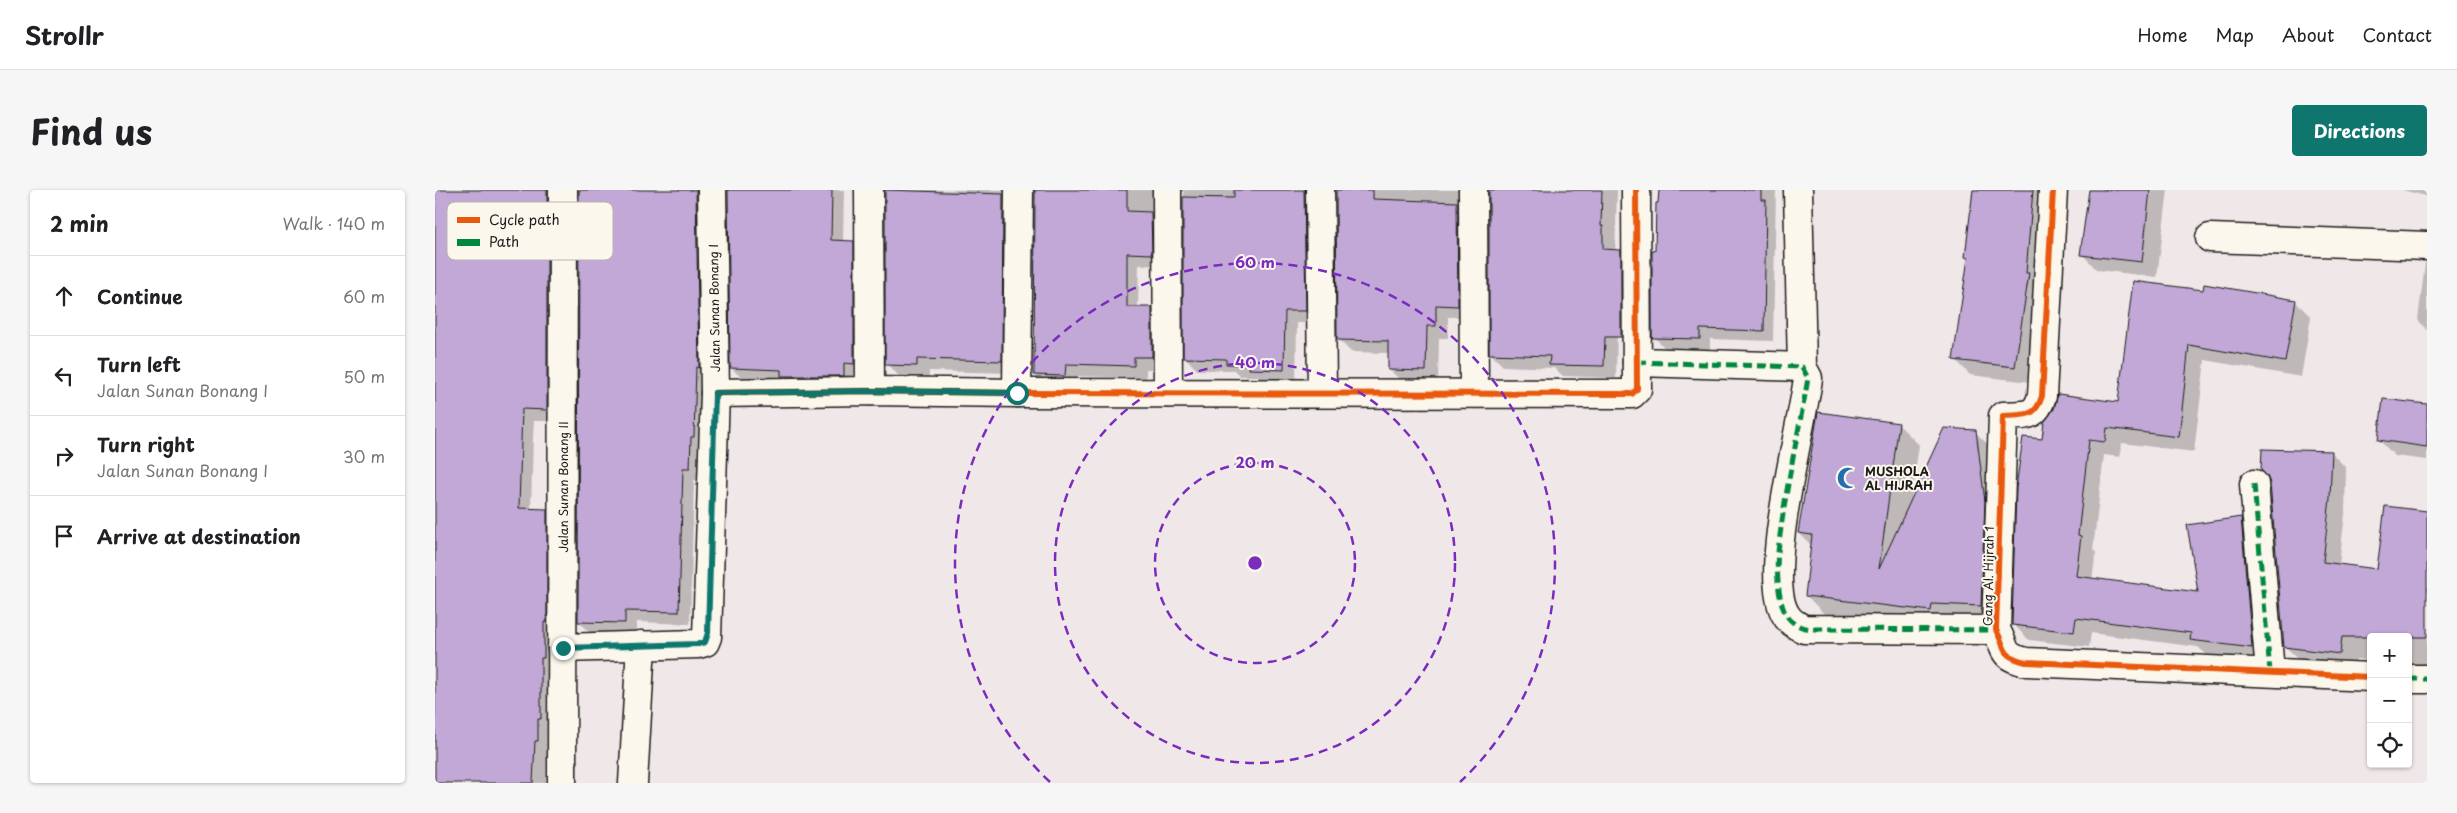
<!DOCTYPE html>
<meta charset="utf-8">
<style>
body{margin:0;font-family:"Playpen Sans",sans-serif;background:#f6f6f6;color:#202124}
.controls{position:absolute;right:15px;bottom:15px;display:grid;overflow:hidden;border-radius:5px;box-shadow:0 1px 4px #0004}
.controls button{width:45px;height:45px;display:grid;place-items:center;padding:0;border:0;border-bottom:1px solid #e0e0e0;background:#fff;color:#202124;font:25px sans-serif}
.stop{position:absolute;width:15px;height:15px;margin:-11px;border:4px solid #0f766e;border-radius:50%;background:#fff}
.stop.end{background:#0f766e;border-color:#fff;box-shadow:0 1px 5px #0008}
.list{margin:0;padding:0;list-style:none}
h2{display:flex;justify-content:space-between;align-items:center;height:65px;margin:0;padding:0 20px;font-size:21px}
h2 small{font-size:16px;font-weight:400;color:#757577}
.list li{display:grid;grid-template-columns:32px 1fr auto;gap:15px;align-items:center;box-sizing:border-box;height:80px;padding:0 20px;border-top:1px solid #e0e0e0}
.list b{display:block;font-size:19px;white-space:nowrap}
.list p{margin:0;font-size:16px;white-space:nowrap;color:#757577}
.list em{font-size:16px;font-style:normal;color:#757577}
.icon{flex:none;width:28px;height:28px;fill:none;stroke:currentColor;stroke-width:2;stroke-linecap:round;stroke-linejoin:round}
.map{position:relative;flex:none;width:1992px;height:593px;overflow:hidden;border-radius:5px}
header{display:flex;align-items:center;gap:30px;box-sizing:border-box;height:70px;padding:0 25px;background:#fff;border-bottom:1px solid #e0e0e0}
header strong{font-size:24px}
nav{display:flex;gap:28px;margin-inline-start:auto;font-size:18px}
.intro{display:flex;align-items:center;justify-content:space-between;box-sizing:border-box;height:120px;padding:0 30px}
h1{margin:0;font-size:35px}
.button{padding:12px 22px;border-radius:5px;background:#0f766e;color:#fff;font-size:18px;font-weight:700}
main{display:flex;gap:30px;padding:0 30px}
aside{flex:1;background:#fff;border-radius:5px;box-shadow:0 1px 4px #0004}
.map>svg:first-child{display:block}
.shadow{fill:#0003}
.building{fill:#c1a8d6;stroke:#1c1c1c}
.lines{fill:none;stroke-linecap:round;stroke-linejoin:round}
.street-casing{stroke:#1c1c1c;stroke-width:31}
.street{stroke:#fbf7ec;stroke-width:28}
.quiet{stroke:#00873e;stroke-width:5;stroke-dasharray:10 5;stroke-linecap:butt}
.cycleway-casing{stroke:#fbf7ec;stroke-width:9}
.cycleway{stroke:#e8590c;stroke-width:6}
.route{stroke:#0f766e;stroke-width:6}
.ring{fill:none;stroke:#7b2cbf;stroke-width:2.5;stroke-dasharray:9 6}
.labels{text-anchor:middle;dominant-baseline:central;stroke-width:4;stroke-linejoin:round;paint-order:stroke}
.street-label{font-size:12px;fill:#1c1c1c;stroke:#fbf7ec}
.poi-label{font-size:12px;font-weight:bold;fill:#1c1c1c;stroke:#fbf7ec;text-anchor:start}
.key{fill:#fbf7ec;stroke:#b8b5ae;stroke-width:1}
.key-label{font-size:14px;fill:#1c1c1c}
.centre{fill:#7b2cbf;stroke:#fbf7ec;stroke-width:2.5}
.ring-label{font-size:15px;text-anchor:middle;font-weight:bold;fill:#7b2cbf;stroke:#fbf7ec;stroke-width:4;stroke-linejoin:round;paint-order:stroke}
</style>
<header>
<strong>Strollr</strong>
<nav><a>Home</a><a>Map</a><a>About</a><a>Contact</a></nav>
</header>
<div class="intro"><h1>Find us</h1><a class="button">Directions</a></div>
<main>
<aside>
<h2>2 min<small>Walk · 140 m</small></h2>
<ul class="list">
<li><svg class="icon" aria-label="ahead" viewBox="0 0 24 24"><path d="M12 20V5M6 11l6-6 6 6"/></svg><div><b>Continue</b></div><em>60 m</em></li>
<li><svg class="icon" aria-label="left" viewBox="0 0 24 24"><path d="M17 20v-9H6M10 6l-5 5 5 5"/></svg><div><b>Turn left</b><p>Jalan Sunan Bonang I</p></div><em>50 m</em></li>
<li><svg class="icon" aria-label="right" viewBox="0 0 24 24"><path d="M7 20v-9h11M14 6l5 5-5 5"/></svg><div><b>Turn right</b><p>Jalan Sunan Bonang I</p></div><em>30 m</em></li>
<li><svg class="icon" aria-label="arrive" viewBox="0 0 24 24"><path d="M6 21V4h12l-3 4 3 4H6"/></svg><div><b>Arrive at destination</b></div></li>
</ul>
</aside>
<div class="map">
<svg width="1992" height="593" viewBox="0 0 1992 593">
<rect width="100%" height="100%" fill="#efe7e8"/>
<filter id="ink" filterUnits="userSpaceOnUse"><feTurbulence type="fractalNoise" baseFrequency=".02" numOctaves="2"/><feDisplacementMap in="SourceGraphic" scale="10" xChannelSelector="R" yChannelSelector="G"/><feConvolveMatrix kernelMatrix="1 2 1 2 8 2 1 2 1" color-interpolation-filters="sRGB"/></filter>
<g filter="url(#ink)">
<g class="shadow">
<path d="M 0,0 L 131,0 L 124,231 L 99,231 L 98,248 L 96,320 L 111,320 L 124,332 L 115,563 L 112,562 L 111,593 L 0,593 Z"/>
<path d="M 145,0 L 280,0 L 266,290 L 259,290 L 255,434 L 202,432 L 202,445 L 156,444 L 144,432 Z"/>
<path d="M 294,0 L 409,0 L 408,51 L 418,52 L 430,64 L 431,185 L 421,185 L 421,197 L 309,190 L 296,178 Z"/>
<path d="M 451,0 L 587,0 L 578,183 L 494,181 L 494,187 L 464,186 L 452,174 Z"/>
<path d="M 601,0 L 735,0 L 728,76 L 704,75 L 703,118 L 716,119 L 729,131 L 729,179 L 711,179 L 711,188 L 643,186 L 642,198 L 612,197 L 600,185 Z"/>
<path d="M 749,0 L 888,0 L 882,133 L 862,133 L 861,192 L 828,191 L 823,186 L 805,186 L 799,180 L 762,180 L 750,167 Z"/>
<path d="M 902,0 L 1041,0 L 1035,127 L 1013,127 L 1013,148 L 1004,148 L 1003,192 L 966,191 L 954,179 L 954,163 L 916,162 L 903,149 Z"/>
<path d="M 1055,0 L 1182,0 L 1180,70 L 1183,73 L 1181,188 L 1128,186 L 1119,178 L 1068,176 L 1056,164 Z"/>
<path d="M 1225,0 L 1341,0 L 1338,151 L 1275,149 L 1275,159 L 1230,158 L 1219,147 Z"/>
<path d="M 1537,0 L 1616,0 L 1595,192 L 1535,185 L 1520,169 L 1534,69 L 1531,67 Z"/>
<path d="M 1655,0 L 1733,0 L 1722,87 L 1662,80 L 1647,64 Z"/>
<path d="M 1967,0 L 1992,0 L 1992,7 L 1991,6 Z"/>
<path d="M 1992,72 L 1992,140 L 1983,130 L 1990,73 Z"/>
<path d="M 1699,93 L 1860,111 L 1876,127 L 1866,187 L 1770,170 L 1759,262 L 1687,253 L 1685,267 L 1669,265 L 1658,360 L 1661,362 L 1657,390 L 1764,403 L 1806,328 L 1821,344 L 1832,473 L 1772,465 L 1763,457 L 1656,443 L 1654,457 L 1594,450 L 1578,434 L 1608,251 L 1684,213 Z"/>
<path d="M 1992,215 L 1992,270 L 1960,266 L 1944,250 Z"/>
<path d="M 1463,234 L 1484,255 L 1476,311 L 1540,242 L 1561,262 L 1566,436 L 1391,426 L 1371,405 L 1377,356 L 1364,343 Z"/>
<path d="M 1896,262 L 1911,278 L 1910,324 L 1904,375 L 1943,380 L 1992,322 L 1992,478 L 1973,476 L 1973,447 L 1936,447 L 1936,471 L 1921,469 L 1920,479 L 1865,472 L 1850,456 Z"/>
</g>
<g class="building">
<path d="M 0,0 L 112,0 L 112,220 L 87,219 L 84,318 L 112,319 L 112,432 L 109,432 L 109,468 L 106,468 L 106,529 L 103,529 L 103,551 L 100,551 L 98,593 L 0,593 Z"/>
<path d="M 144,0 L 261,0 L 264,178 L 261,177 L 259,247 L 256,247 L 255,278 L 248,278 L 244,422 L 190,421 L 190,433 L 143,432 Z"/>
<path d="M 293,0 L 397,0 L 396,50 L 419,51 L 419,174 L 409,173 L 409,186 L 346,186 L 346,180 L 295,178 Z"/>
<path d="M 450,0 L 568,4 L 567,171 L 482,169 L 482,176 L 450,175 Z"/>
<path d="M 600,0 L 692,0 L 692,21 L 716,22 L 717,64 L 692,63 L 692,117 L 717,117 L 717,167 L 699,167 L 699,176 L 631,174 L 630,186 L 599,185 Z"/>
<path d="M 799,0 L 869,0 L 871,121 L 850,121 L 849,180 L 814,179 L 815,175 L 791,174 L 791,169 L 748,168 L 748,7 L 799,8 Z"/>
<path d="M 901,0 L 938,0 L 938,9 L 1022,12 L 1023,116 L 1001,115 L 1001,136 L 992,136 L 991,181 L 953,180 L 953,151 L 902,150 Z"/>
<path d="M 1054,0 L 1167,0 L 1166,36 L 1168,36 L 1168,59 L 1186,60 L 1186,147 L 1170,147 L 1169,176 L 1114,175 L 1115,166 L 1054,164 Z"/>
<path d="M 1224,0 L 1326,0 L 1326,10 L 1331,10 L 1329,141 L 1265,139 L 1265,149 L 1217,148 L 1217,61 L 1220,61 L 1221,13 L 1223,13 Z"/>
<path d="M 1538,0 L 1598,0 L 1591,83 L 1594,83 L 1580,177 L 1518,170 L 1533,68 L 1530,67 Z"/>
<path d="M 1654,0 L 1715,0 L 1707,72 L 1645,65 Z"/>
<path d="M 1698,91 L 1768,100 L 1769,94 L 1861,110 L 1850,172 L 1754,155 L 1744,247 L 1672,238 L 1670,252 L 1654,250 L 1643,345 L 1646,346 L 1641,386 L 1763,402 L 1752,335 L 1806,327 L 1817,458 L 1755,450 L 1756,443 L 1641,428 L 1639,442 L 1577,435 L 1581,298 L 1588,247 L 1607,249 L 1609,232 L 1619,219 L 1623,204 L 1683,212 Z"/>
<path d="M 1948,209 L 1992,214 L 1992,257 L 1943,250 Z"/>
<path d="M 1383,222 L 1464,233 L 1444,379 L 1509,238 L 1541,240 L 1550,312 L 1546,416 L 1497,414 L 1496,421 L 1370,406 L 1377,345 L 1363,343 Z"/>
<path d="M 1827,259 L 1897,261 L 1895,308 L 1888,372 L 1942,379 L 1950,316 L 1992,321 L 1992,447 L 1907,447 L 1905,464 L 1849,457 L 1835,293 L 1832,286 L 1826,280 Z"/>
</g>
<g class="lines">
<g class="street-casing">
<g id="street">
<path d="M 434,0 L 435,201"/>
<path d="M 732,0 L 733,203"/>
<path d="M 885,0 L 887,203"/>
<path d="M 1038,0 L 1039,203"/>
<path d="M 1363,0 L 1367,177 L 1373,188 C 1367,239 1326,386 1351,425 C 1355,432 1362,436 1369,439 L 1561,440"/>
<path d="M 1618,0 L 1607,206 C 1600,229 1590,224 1568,226 L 1561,440 C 1572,459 1565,466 1591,472 L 1936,487"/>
<path d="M 1775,48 L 1992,56"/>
<path d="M 1202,172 L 1367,177"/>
<path d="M 280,203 L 435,201 L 582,203 L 1197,204 L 1202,199 L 1201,0"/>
<path d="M 582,203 L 584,0"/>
<path d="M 1819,294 L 1835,482"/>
<path d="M 127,458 L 263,454 L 270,452 L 272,447 L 280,203 L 277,0"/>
<path d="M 1973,489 L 1992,489"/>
<path d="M 127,593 L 128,0"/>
<path d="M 198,593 L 206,455"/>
</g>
</g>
<use href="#street" class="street"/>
<g class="quiet">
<path d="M 1202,172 L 1367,177 L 1373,188 L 1372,194 C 1362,250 1349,306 1343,362 C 1341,377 1343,414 1352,426 C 1359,436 1369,439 1381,439 L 1561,440"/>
<path d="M 1819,294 L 1835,482"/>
<path d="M 1973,489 L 1992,489"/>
</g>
<g class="cycleway-casing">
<g id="cycleway">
<path d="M 1618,0 L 1607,206 C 1600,229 1590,224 1568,226 L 1561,440 C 1572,459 1565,466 1591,472 L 1936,487"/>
<path d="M 280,203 L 435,201 L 582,203 L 1197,204 L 1202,199 L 1201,0"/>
</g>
</g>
<use href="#cycleway" class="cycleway"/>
</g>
</g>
<g class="lines" filter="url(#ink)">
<path class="route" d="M 128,458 L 263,454 L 270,452 L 273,443 L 280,203 L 435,201 L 582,203"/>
</g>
<g class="ring">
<circle cx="820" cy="373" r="100"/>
<circle cx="820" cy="373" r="200"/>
<path d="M615 592A300 300 0 1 1 1025 592"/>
</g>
<defs>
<g id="mosque-bare" transform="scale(1.725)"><path d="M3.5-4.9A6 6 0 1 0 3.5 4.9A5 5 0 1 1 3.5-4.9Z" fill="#1f6fb2" stroke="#fbf7ec" stroke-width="2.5" paint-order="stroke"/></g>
</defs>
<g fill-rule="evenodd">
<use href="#mosque-bare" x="1413" y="288"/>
</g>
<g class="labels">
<g class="street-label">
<text transform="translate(279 118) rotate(-91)">Jalan Sunan Bonang I</text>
<text transform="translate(128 297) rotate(-90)">Jalan Sunan Bonang II</text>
<text transform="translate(1553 386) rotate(-89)">Gang Al. Hijrah 1</text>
</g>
<g class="poi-label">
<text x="1430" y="281">MUSHOLA<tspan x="1430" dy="14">AL HIJRAH</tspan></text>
</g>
</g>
<rect x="12" y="12" width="166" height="58" rx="8" class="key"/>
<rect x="22" y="27" width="23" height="6" fill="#e8590c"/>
<rect x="22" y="49" width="23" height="7" fill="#00873e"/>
<g class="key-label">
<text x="54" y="35">Cycle path</text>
<text x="54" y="57">Path</text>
</g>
<circle cx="820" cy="373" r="8" class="centre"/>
<g class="ring-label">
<text x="820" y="78">60 m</text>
<text x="820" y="178">40 m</text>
<text x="820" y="278">20 m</text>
</g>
</svg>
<div class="controls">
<button>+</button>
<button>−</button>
<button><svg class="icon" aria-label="locate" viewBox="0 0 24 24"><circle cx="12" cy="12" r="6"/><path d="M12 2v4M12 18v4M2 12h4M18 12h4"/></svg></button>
</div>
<div class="stop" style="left:582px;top:203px"></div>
<div class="stop end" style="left:128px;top:458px"></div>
</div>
</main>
